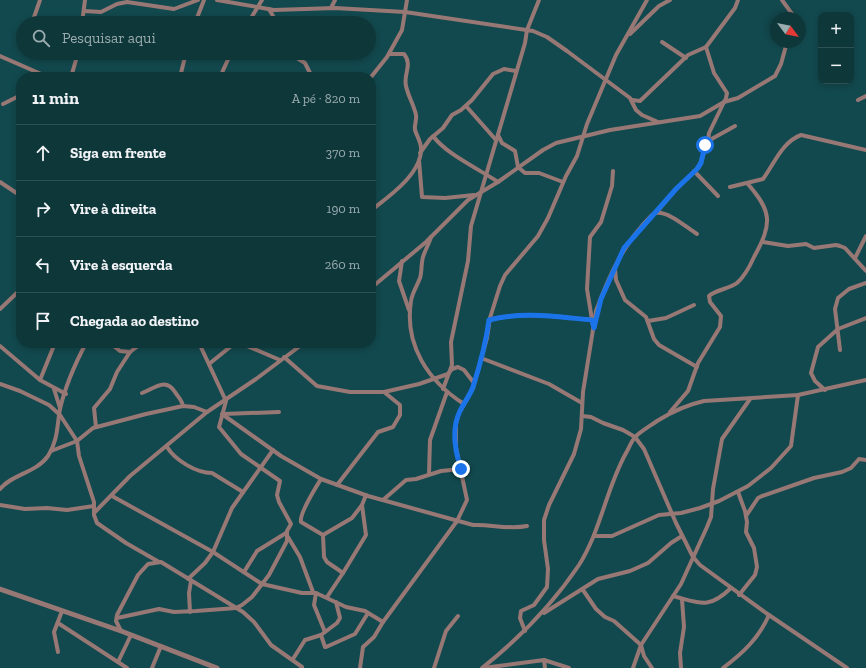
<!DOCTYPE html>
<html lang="pt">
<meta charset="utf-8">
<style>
body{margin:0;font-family:"Zilla Slab",serif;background:#173f42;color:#f1f3f6}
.controls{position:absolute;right:12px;top:12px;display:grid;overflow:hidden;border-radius:8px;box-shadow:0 2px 6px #0003}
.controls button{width:36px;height:36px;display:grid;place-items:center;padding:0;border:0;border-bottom:1px solid #2e5154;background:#0e373a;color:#f1f3f6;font:20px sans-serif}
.compass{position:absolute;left:770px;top:12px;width:36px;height:36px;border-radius:50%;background:#0e373a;box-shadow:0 2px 6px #0003;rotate:122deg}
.stop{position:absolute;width:12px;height:12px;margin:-9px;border:3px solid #1a73e8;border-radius:50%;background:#fff}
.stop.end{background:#1a73e8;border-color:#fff;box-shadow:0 1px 4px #0008}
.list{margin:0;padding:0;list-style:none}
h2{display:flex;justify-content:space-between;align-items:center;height:52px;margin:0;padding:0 16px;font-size:17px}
h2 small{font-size:13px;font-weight:400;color:#9bacaf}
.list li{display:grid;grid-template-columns:26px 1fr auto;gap:12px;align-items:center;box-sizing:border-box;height:56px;padding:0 16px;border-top:1px solid #2e5154}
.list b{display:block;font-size:15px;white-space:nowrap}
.list em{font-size:13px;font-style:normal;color:#9bacaf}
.icon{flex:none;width:22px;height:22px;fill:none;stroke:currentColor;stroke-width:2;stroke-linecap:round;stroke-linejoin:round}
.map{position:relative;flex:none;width:866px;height:668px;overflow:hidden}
.search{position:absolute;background:#0e373a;box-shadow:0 2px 6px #0003;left:16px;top:16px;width:360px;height:44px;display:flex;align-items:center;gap:10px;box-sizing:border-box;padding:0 14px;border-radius:22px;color:#9bacaf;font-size:15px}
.panel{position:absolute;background:#0e373a;box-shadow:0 2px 6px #0003;left:16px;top:72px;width:360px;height:276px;border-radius:16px}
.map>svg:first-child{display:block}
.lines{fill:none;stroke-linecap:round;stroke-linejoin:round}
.minor{stroke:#987875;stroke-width:4}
.tertiary{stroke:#987875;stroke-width:5}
.route{stroke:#1a73e8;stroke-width:5}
</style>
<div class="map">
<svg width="866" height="668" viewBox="0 0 866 668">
<rect width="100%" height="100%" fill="#12494e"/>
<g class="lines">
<g class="minor">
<path d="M 217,0 L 274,10 L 335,8 L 405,12 L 533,31 L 547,37 L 567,51 L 630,98 L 636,110 L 642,115 L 658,122"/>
<path d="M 782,0 L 795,18"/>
<path d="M 331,8 L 335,0"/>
<path d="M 269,9 L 277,23"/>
<path d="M 84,11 L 101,12 L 117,4 L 127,2 L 174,9 L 198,0"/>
<path d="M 32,23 L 40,0"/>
<path d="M 50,23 L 63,18 L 83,21"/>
<path d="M 82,23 L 85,0"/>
<path d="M 195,23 L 204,0"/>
<path d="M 248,23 L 262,0"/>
<path d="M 630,34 L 659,6 L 670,0"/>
<path d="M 662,42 L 686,58"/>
<path d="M 706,47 L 714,73 L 727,93 L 726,98 L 709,133 L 708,141"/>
<path d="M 289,53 L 305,63 L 312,77"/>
<path d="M 0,56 L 48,77"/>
<path d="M 128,76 L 128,77"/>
<path d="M 71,77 L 78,53"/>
<path d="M 180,77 L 186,53"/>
<path d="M 220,77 L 231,53"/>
<path d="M 371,77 L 387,57 L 402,30 L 407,0"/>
<path d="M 632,100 L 640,101 L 688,55 L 706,47 L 735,8 L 738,0"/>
<path d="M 858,100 L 866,96"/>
<path d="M 3,104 L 21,95"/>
<path d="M 466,106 L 496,140"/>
<path d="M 498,135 L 502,143 L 515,151 L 518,167 L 525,173 L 539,173 L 563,182"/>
<path d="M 433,136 C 446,154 479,169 498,182"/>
<path d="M 420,153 L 430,139 L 443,128 L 452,115 L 461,110 L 472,100 L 493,74 L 504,69 L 516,71"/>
<path d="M 419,160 L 422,197 L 445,198 L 474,195"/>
<path d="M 694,171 L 718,196"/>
<path d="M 0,182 L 21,196"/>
<path d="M 730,187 L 763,179 C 774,164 782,142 801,135 L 866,150"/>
<path d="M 374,208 C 391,195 423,172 421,147 C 420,141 417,136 415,130 C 414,125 417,120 416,115 C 414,105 408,96 406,86 C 403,74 413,65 404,54 L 389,54"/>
<path d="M 656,213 C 668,211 686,227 697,234"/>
<path d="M 431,237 C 429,244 425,250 423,257 C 421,264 422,272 420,278 C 417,286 412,293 411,301 C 404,345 428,381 464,404"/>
<path d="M 763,242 L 788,246 L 806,244 L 814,248 L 836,245 L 840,246 L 845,248 L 866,271"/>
<path d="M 855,258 L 866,236"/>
<path d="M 402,261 L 399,281 L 409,310"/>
<path d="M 615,269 L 616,280 L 625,300 L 646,317 L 654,339 L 659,345 L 697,367"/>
<path d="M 371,288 L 426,242 L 468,200 L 498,182 L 543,150 L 556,143 L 610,130 L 700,116 L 724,102 L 738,98 L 775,76 L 781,64 L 787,42"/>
<path d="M 0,309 L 21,289"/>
<path d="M 489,320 C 523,311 558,317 592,320"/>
<path d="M 648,321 L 666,318 L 694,305"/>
<path d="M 593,326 L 587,289 L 590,237 L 601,222 L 612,186 L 613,171"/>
<path d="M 110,343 L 120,351 L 130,352 L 142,343"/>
<path d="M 240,343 L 280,360"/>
<path d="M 0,346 L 40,380 L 66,394"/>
<path d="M 840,350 L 835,309 L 838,298 L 849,289 L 866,283"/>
<path d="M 284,357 L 317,386 L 350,392 L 384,392 L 419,384 L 448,374 L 452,369 L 458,367 L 464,370 L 474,383"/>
<path d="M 481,358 L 549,384 L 582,403"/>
<path d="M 209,364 L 235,343"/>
<path d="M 40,380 L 55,343"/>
<path d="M 0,384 L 20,391 L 49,405 L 60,415 L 77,441 L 79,456 L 94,502 L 94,515 L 97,523 L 126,543 L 159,562"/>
<path d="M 54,389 L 60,408"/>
<path d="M 443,389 L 452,365 L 451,342 L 468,261 L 471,226 L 525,43 L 527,30 L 539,0"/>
<path d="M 825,390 L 815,381 L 811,373 L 818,347 L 838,329 L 866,318"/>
<path d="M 142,393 C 155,388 166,377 175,392 C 178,397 182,400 183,406"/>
<path d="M 670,412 L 688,391 L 698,363 L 720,327 L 721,316 L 710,302 L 709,296 C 715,290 729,289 737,283 C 745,276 750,266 754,257 C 772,224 773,212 747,183"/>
<path d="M 222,414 L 281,456 L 321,479 L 368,496 L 473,525 C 491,524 509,530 527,526"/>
<path d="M 223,414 L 279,412"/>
<path d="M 582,416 L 591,417 L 603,423 L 623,430 L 635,437 L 644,449 L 676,523 L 693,557 L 700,565 L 766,613 L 847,668"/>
<path d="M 96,427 L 94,408 L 110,389 L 117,372 L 130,352"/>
<path d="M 167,447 C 175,460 196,473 212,473 L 243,492"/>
<path d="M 51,451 L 77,441 L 93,428 L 146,414 L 183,406 L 194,407 L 207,412"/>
<path d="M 429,474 L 430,440 L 447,392"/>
<path d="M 321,479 C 316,487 299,514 301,522 L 323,535 L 352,518 L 362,505"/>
<path d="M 337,485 L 378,432 L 393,427 L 400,415 L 400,405 L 384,392"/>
<path d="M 0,489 C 12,474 36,473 48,456 C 58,441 57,425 60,409 C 65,387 76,362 86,343"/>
<path d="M 738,492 L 745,511 L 747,522 L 746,532 L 754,548 L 757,567 L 755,575 L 739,595"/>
<path d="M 112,496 L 213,552 L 262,584 L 302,593 L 316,593 L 346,607 L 365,611 L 383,622"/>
<path d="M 383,500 L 406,480 L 416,479 L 441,471 L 461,469"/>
<path d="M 0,505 L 25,509 L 47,508 L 67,510 L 94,506"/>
<path d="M 94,513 L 130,476 L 207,412 L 256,379 L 304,343"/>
<path d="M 746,516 L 758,498 L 762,496 L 814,478 L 842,472 L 851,468 L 859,459 L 866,460"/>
<path d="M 323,535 L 324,557 L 327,562 L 343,573 L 327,597"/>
<path d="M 594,536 L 612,536 L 659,515 L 681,513 L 700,508 L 719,501 L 748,486 L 771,468 L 791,446 L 798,395"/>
<path d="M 288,537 L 300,557 L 313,592"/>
<path d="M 244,572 L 257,551 L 286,533"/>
<path d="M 343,573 L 366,535 L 362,505 L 366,495"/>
<path d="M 188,579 L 205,563 L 213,552 L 232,508 L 273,450"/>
<path d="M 583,590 L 596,609 L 605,617 L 614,621 L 641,645 L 644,656 L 652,668"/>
<path d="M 316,593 L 314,605 L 325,632"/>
<path d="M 673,596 C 700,603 708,610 731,588"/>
<path d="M 190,612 L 189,593 L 191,581"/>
<path d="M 544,613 L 598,579 L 630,571 L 648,563 L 671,543 L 682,536"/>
<path d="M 117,618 L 159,609 L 174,612 L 196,611 L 236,608 L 242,605 L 252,597 L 269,575 L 287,541 L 287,531 L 291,524 L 279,502 L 277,495 L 280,481 L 241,454 L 219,427 L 226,401 L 199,343"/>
<path d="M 58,623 L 127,668"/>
<path d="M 121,631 L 116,621 L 117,615 L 138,575 L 148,564 L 161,562 L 243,612 L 254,622 L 271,645 L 302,667"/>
<path d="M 525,631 L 520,618 L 521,611 L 534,605 L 547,587 L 548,569 L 544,540 L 544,520 L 549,505 L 574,454 L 581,429 L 583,392 L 596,311 C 610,273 624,243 652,215 L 656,213 L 676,189 L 699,167 L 708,141 L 735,126"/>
<path d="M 321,635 L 325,647 L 326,647 L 355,634 L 368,613"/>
<path d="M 58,652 L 54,632 L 62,611"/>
<path d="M 293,659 L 305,640 L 321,635 L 337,623 L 340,618 L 336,602"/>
<path d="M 544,660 L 545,668"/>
<path d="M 118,662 L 131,635"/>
<path d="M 152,668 L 161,646"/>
<path d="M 360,668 L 363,647 L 374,637 L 383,622 L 457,521 L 467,500 L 456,448 L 456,424 L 459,413 L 473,388 L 487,338 L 490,318 L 500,286 L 505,275 L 538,236 L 548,218 L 566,176 L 577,156 L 587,124 L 616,55 L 647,0"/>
<path d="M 434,668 L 446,631 L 458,616"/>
<path d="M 482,668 C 520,638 552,605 579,565 C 601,530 606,489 626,453 C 629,448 631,442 635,437 C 641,431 650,426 657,421 C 673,411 686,405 704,401 L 798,395 L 866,380"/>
<path d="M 483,668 L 544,660 L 569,668"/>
<path d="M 633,668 L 641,645 L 681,584 L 707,527 L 711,517 L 713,489 L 722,439 L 750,399"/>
<path d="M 681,668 L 680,653 L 684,627 L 682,599"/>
<path d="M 723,668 C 743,653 759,638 769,615"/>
</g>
<path class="tertiary" d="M 0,589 L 121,631 L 217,668"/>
</g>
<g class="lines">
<path class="route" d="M 461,469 C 455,451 451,429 460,411 C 464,403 470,395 473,387 C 480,365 486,343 489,320 C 523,311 558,317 592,320 L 594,328 L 601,299 L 624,248 L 676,189 L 697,169 L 701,163 L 705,145"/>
</g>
</svg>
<div class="controls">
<button>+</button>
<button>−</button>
</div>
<svg class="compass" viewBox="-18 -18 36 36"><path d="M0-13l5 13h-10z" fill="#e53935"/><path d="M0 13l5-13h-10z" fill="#9bacaf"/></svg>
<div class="stop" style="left:705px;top:145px"></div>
<div class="stop end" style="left:461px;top:469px"></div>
<div class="search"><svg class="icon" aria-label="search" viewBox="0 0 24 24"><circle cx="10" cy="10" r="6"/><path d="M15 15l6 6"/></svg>Pesquisar aqui</div>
<section class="panel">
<h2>11 min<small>A pé · 820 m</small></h2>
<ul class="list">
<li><svg class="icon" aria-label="ahead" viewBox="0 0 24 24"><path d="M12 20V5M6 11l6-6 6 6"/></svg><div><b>Siga em frente</b></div><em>370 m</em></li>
<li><svg class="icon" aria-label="right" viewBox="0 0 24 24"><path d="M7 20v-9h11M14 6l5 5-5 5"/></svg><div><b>Vire à direita</b></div><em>190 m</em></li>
<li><svg class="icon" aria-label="left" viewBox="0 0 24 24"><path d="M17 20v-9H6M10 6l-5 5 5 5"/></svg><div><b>Vire à esquerda</b></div><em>260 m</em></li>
<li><svg class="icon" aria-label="arrive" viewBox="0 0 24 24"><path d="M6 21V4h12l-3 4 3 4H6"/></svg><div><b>Chegada ao destino</b></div></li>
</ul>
</section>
</div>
